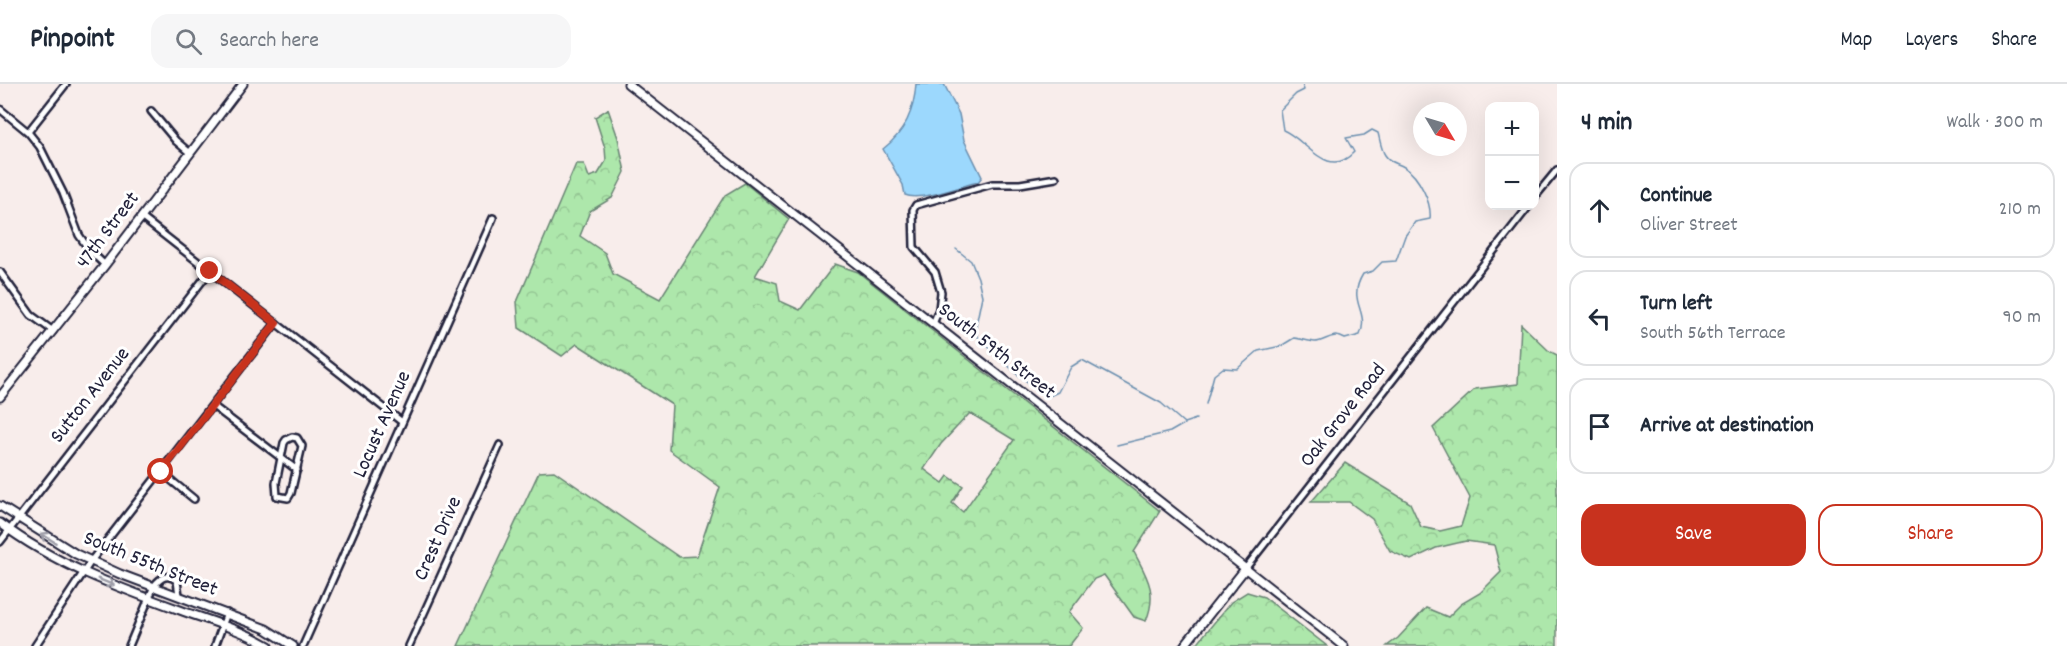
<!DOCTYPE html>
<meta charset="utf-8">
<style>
body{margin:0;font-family:Dekko,sans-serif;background:#f6f6f7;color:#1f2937}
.controls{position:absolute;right:18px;top:18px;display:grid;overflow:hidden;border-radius:12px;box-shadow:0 6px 24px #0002}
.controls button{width:54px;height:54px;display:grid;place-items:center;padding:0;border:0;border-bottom:2px solid #e0e1e3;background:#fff;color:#1f2937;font:30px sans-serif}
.compass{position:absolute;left:1413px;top:18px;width:54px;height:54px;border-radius:50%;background:#fff;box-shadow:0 6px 24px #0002;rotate:128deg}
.stop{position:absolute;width:18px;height:18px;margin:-14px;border:4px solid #c8321e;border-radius:50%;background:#fff}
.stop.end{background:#c8321e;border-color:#fff;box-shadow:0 2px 6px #0008}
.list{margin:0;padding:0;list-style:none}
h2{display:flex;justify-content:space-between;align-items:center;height:78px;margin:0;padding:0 24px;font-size:26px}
h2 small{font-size:20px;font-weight:400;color:#747a83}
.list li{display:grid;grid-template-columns:39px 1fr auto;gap:18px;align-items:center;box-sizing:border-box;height:96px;margin:0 12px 12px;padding:0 12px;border:2px solid #e0e1e3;border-radius:18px}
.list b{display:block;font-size:22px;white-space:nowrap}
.list p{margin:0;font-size:20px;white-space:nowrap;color:#747a83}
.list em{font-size:20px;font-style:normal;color:#747a83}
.actions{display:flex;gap:12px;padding:18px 24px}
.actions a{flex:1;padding:14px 0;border:2px solid #c8321e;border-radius:18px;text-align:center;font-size:21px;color:#c8321e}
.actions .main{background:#c8321e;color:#fff}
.icon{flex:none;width:33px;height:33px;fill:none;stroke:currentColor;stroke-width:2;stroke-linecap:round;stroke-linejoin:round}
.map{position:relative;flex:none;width:1557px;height:562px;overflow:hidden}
header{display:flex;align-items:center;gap:36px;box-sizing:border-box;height:84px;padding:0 30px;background:#fff;border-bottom:2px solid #e0e1e3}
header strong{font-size:28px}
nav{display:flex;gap:33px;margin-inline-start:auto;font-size:21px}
.search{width:420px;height:54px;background:#f6f6f7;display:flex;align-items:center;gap:15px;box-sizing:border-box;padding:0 21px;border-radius:18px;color:#747a83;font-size:22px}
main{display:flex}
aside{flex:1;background:#fff}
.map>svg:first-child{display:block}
.forest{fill:url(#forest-crowns);stroke:#688473;stroke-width:1.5;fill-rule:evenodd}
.water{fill:#9cd8fd;stroke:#6b8faf;stroke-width:1.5}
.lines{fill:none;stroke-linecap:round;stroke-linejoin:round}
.stream{stroke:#6b8faf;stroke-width:1.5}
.street-casing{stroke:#22223b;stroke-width:10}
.secondary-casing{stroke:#22223b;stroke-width:11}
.street{stroke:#fff;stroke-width:5}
.secondary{stroke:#fff;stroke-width:7}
.oneway{stroke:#9c9ca7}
.route{stroke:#c8321e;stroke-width:8}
.labels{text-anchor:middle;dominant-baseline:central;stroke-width:6;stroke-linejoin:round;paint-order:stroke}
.street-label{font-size:21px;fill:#22223b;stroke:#fff}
</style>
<header>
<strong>Pinpoint</strong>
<div class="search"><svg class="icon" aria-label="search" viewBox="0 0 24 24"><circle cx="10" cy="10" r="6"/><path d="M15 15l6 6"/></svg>Search here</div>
<nav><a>Map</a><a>Layers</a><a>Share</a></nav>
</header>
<main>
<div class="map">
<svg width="1557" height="562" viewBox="0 0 1557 562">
<defs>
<pattern id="forest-crowns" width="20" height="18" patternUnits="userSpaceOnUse" patternTransform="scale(1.5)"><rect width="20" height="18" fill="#ade7ab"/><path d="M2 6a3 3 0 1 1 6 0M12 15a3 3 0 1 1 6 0" fill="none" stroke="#95c694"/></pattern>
</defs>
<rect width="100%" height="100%" fill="#f8edeb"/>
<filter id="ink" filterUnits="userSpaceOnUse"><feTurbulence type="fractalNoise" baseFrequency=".0167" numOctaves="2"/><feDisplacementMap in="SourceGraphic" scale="12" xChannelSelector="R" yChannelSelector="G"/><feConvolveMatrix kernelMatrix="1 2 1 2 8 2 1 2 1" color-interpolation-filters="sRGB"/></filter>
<g filter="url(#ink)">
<g class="forest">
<path d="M 608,25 L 618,54 L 625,88 L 612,114 L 590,127 L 580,152 L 605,169 L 613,190 L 660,215 L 725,111 L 745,99 L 789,135 L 755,192 L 777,199 L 780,217 L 800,226 L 835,180 L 858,188 L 1160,427 L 1134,468 C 1147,493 1158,508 1146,537 L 1134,533 L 1104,491 L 1094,495 L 1069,528 L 1083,544 L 1069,562 L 458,562 L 539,388 L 554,387 L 679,473 L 697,472 L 720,403 L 669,366 L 672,321 L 577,260 L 562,272 L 519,244 L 517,218 L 576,80 L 584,80 L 589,93 L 598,90 L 606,77 L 605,64 L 595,33 ZM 970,329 L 1014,356 L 963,428 L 952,419 L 963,402 L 948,392 L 943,399 L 924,385 L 941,360 Z"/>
<path d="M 1521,240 L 1549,267 L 1557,271 L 1557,562 L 1387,562 L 1398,554 L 1426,524 L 1448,533 L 1461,520 L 1480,509 L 1501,488 L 1494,461 L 1466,457 L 1436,464 L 1411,476 L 1390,467 L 1372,435 L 1349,418 L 1311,418 L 1345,379 L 1410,419 L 1421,443 L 1440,447 L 1461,442 L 1470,414 L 1433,344 L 1475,305 L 1518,300 Z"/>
<path d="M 1247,508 L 1264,513 L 1327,562 L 1195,562 L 1231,518 Z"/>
</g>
<path class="water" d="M 916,0 L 944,0 L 959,30 L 964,56 L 982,93 L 978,98 C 961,102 920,118 905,111 L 903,101 L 883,65 C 905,48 914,27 916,0 Z"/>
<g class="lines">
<g class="stream">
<path d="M 956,165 L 971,177 L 978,194 L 982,212 L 976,241 L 977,252 L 1017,290 L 1047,313 L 1058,308 L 1071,283 L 1082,276 L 1161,319 L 1184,339 L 1196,335"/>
<path d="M 1206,320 L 1214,291 L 1223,284 L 1237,285 L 1258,267 L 1281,262 L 1294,254 C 1301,255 1308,257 1315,258 C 1326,258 1331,247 1345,255 L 1360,251 C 1370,226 1346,218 1363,190 L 1373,187 L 1382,178 L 1396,177 L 1405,152 L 1415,138 L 1430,135 C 1432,119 1419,92 1404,83 C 1397,79 1390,79 1385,71 C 1381,65 1380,56 1378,49 L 1372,46 L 1364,51 L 1346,54 L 1354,68 C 1327,97 1306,55 1283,46 L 1280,26 L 1296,10 L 1304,6 L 1302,0"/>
<path d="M 1117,361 L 1170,348 L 1184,340"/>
</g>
<g class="street-casing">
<g id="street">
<path d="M 0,25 L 28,48 L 40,63 L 63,109 L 79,151 L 90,167 L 105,181"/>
<path d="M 151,27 L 176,57 L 190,69"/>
<path d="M 28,48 L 66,0"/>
<path d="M 1534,114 L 1557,86"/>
<path d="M 141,133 L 402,338"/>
<path d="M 0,188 L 31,231 L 53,247"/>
<path d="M 933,240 L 939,225 L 941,208 L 935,188 L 914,163 L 913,126 L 916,121 L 992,100 L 1020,100 L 1056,94"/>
<path d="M 213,322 L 297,386"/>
<path d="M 292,353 L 297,354 L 302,362 L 291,409 L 288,414 L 277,412 L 276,399 L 284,359 L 286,356 Z"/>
<path d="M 161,388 L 194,415"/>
<path d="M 0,458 L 210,187"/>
<path d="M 1245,485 L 1529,122"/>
<path d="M 35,562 L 91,477 L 276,239"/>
<path d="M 129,562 L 154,502 C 161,493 168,489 177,497 L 179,511"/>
<path d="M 215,562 L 227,529"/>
<path d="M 303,562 L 493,134"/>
<path d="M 409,562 L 500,361"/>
</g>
</g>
<g class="secondary-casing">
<g id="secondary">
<path d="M 628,0 L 1344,562"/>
<path d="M 0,313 L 105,181 L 243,0"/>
<path d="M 0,422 L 76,470 L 120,490 L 266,545 L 293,562"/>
<path d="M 0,439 C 54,480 117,503 180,526 C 210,537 242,546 269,562"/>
<path d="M 1184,562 L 1245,485"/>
</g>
</g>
<use href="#street" class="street"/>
<use href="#secondary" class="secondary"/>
</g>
<defs><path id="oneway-shaft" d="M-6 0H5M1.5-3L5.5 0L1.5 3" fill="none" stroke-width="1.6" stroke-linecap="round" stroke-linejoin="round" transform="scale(1.5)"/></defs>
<g class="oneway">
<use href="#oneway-shaft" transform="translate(48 454) rotate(-148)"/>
<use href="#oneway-shaft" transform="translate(106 498) rotate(22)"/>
</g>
</g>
<g class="lines" filter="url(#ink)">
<path class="route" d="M 161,388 L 276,239 L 210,187"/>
</g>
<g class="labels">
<g class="street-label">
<text transform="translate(109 147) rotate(-53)">47th Street</text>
<text transform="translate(996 268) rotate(38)">South 59th Street</text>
<text transform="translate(91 312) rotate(-52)">Sutton Avenue</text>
<text transform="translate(1344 332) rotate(-52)">Oak Grove Road</text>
<text transform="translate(383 341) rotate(-66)">Locust Avenue</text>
<text transform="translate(439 455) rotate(-66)">Crest Drive</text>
<text transform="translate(150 481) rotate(22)">South 55th Street</text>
</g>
</g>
</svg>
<div class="controls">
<button>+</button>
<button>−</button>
</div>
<svg class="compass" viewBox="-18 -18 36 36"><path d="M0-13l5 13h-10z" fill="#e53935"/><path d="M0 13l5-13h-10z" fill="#747a83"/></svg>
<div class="stop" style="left:161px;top:388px"></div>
<div class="stop end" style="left:210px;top:187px"></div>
</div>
<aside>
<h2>4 min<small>Walk · 300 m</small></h2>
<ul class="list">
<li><svg class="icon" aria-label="ahead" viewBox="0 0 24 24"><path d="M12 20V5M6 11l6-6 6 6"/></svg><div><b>Continue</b><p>Oliver Street</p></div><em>210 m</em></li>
<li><svg class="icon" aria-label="left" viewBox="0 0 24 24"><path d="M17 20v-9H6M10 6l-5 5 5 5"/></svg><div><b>Turn left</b><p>South 56th Terrace</p></div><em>90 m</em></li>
<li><svg class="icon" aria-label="arrive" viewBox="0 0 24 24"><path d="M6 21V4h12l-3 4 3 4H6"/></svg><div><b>Arrive at destination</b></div></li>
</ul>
<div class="actions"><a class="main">Save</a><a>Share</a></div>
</aside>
</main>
